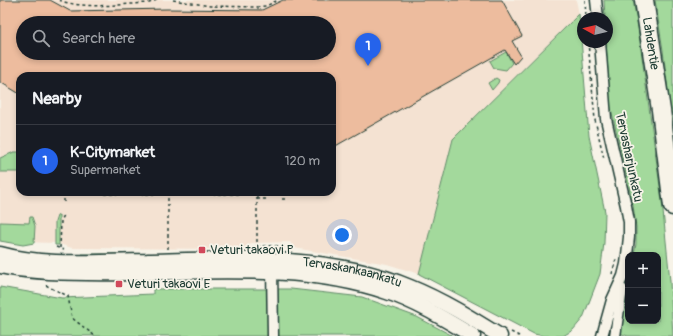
<!DOCTYPE html>
<meta charset="utf-8">
<style>
body{margin:0;font-family:Pangolin,sans-serif;background:#20242c;color:#f1f3f6}
.controls{position:absolute;right:12px;bottom:12px;display:grid;overflow:hidden;border-radius:8px;box-shadow:0 2px 6px #0003}
.controls button{width:36px;height:36px;display:grid;place-items:center;padding:0;border:0;border-bottom:1px solid #363941;background:#171b24;color:#f1f3f6;font:20px sans-serif}
.compass{position:absolute;left:577px;top:12px;width:36px;height:36px;border-radius:50%;background:#171b24;box-shadow:0 2px 6px #0003;rotate:278deg}
.you{position:absolute;left:342px;top:235px;width:14px;height:14px;margin:-10px;border:3px solid #fff;border-radius:50%;background:#1a73e8;box-shadow:0 0 0 6px #1a73e833}
.badge{display:grid;place-items:center;width:26px;height:26px;border-radius:50%;background:#2563eb;color:#fff;font-size:13px;font-weight:700}
.pin{position:absolute;translate:-50% -33px;filter:drop-shadow(0 1px 2px #0008)}
.pin::after{content:'';position:absolute;top:21px;width:14px;height:12px;background:inherit;clip-path:polygon(0 0,100% 0,50% 100%)}
.list{margin:0;padding:0;list-style:none}
h2{display:flex;justify-content:space-between;align-items:center;height:52px;margin:0;padding:0 16px;font-size:17px}
h2 small{font-size:13px;font-weight:400;color:#9ea1a6}
.list li{display:grid;grid-template-columns:26px 1fr auto;gap:12px;align-items:center;box-sizing:border-box;height:72px;padding:0 16px;border-top:1px solid #363941}
.list b{display:block;font-size:15px;white-space:nowrap}
.list p{margin:0;font-size:13px;white-space:nowrap;color:#9ea1a6}
.list em{font-size:13px;font-style:normal;color:#9ea1a6}
.icon{flex:none;width:22px;height:22px;fill:none;stroke:currentColor;stroke-width:2;stroke-linecap:round;stroke-linejoin:round}
.map{position:relative;flex:none;width:673px;height:336px;overflow:hidden}
.search{position:absolute;background:#171b24;box-shadow:0 2px 6px #0003;left:16px;top:16px;width:320px;height:44px;display:flex;align-items:center;gap:10px;box-sizing:border-box;padding:0 14px;border-radius:22px;color:#9ea1a6;font-size:15px}
.panel{position:absolute;background:#171b24;box-shadow:0 2px 6px #0003;left:16px;top:72px;width:320px;height:124px;border-radius:12px}
.map>svg:first-child{display:block}
.built{fill:#f4e2d2;fill-rule:evenodd}
.green{fill:#a3d99c;stroke:#618b68}
.building{fill:#edbc9e;stroke:#1f3d34;fill-rule:evenodd}
.lines{fill:none;stroke-linecap:round;stroke-linejoin:round}
.street-casing{stroke:#1f3d34;stroke-width:13}
.secondary-casing{stroke:#1f3d34;stroke-width:17}
.highway-casing{stroke:#1f3d34;stroke-width:21}
.path{stroke:#1f3d34;stroke-width:1.5;stroke-dasharray:3 3;stroke-linecap:butt}
.street{stroke:#f7f3e8;stroke-width:10}
.secondary{stroke:#f7f3e8;stroke-width:14}
.highway{stroke:#f7f3e8;stroke-width:18}
.poi-dot{fill:#d1495b;stroke:#f7f3e8;stroke-width:1.5}
.labels{text-anchor:middle;dominant-baseline:central;stroke-width:3.5;stroke-linejoin:round;paint-order:stroke}
.street-label{font-size:13px;fill:#1f3d34;stroke:#f7f3e8}
.poi-label{font-size:13px;fill:#1f3d34;stroke:#f7f3e8;text-anchor:start}
</style>
<div class="map">
<svg width="673" height="336" viewBox="0 0 673 336">
<rect width="100%" height="100%" fill="#f7f3e8"/>
<filter id="ink" filterUnits="userSpaceOnUse"><feTurbulence type="fractalNoise" baseFrequency=".025" numOctaves="2"/><feDisplacementMap in="SourceGraphic" scale="8" xChannelSelector="R" yChannelSelector="G"/><feConvolveMatrix kernelMatrix="1 2 1 2 8 2 1 2 1" color-interpolation-filters="sRGB"/></filter>
<g filter="url(#ink)">
<path class="built" d="M 0,0 L 576,0 L 579,14 L 453,139 L 419,274 L 387,264 L 294,248 L 290,242 L 252,243 L 245,249 L 72,248 L 56,243 L 19,242 L 0,238 ZM 23,23 L 329,23 L 329,53 L 23,53 ZM 20,76 L 332,76 L 332,192 L 20,192 Z"/>
<g class="green">
<path d="M 604,0 L 633,0 L 638,28 L 662,201 L 670,281 L 673,336 L 628,336 L 619,333 L 621,307 L 628,283 L 628,321 L 658,321 L 658,255 L 634,255 L 636,244 L 636,227 L 633,205 L 610,104 L 606,42 L 607,42 L 607,18 L 605,18 Z"/>
<path d="M 655,0 L 673,0 L 673,132 L 663,50 Z"/>
<path d="M 579,14 L 589,136 L 605,212 L 604,243 L 600,274 L 583,318 L 573,330 L 563,336 L 544,336 L 534,334 L 419,274 L 453,139 Z"/>
<path d="M 506,52 L 512,63 L 506,70 L 494,68 L 490,61 Z"/>
<path d="M 496,78 L 499,80 L 498,83 L 492,90 L 488,83 Z"/>
<path d="M 14,152 L 20,152 L 20,172 L 0,172 L 0,158 Z"/>
<path d="M 59,215 L 59,245 L 55,245 L 55,222 L 57,216 Z"/>
<path d="M 30,217 L 32,217 L 35,226 L 34,243 L 23,245 L 0,241 L 0,222 L 29,223 Z"/>
<path d="M 82,254 L 150,254 L 150,256 L 82,257 Z"/>
<path d="M 0,287 L 62,298 L 153,294 L 153,289 L 291,289 L 362,297 L 417,317 L 453,336 L 0,336 Z"/>
</g>
<path class="building" d="M 0,0 L 50,0 L 70,11 L 167,9 L 262,10 L 283,0 L 502,0 L 522,36 L 512,41 L 521,56 L 514,64 L 505,50 L 332,148 L 332,76 L 20,76 L 20,94 L 0,82 ZM 23,23 L 329,23 L 329,53 L 23,53 Z"/>
<g class="lines">
<g class="street-casing">
<g id="street">
<path d="M 596,0 L 598,18"/>
<path d="M 600,42 L 606,119 L 626,206 L 629,222 L 629,237 L 626,264 L 623,276 L 612,300 L 602,336"/>
<path d="M 272,267 L 273,336"/>
<path d="M 615,336 L 622,289"/>
</g>
</g>
<g class="secondary-casing">
<g id="secondary">
<path id="s1" d="M 0,254 C 47,267 99,261 147,261 C 233,259 329,253 410,287 C 442,300 471,318 500,336"/>
<path d="M 0,266 C 28,272 58,273 87,273 C 187,275 291,260 387,292 C 417,302 446,320 473,336"/>
</g>
</g>
<g class="highway-casing">
<g id="highway">
<path id="s2" d="M 644,0 L 661,110 L 673,206"/>
</g>
</g>
<g class="path">
<path d="M 59,0 C 84,10 122,4 149,3 L 157,0"/>
<path d="M 173,0 L 210,6 L 256,7 L 266,6 L 278,0"/>
<path d="M 585,0 L 586,18"/>
<path d="M 588,42 L 595,120 L 604,159"/>
<path d="M 257,199 L 267,199"/>
<path d="M 282,199 L 287,199"/>
<path d="M 64,202 L 64,194 L 257,194 L 257,246"/>
<path d="M 56,247 L 64,250"/>
<path d="M 257,247 C 262,245 287,245 292,249"/>
<path d="M 60,248 L 61,221 L 64,215"/>
<path d="M 168,249 L 168,192"/>
<path d="M 612,274 L 616,259"/>
<path d="M 46,285 L 51,288 L 68,296 L 72,318 L 95,336"/>
<path d="M 511,332 L 519,336"/>
</g>
<use href="#street" class="street"/>
<use href="#secondary" class="secondary"/>
<use href="#highway" class="highway"/>
</g>
</g>
<g class="poi-dot">
<rect x="198" y="246" width="8" height="8" rx="2"/>
<rect x="115" y="280" width="8" height="8" rx="2"/>
</g>
<g class="labels">
<g class="street-label">
<text stroke="none"><textPath href="#s2" startOffset="44">Lahdentie</textPath></text>
<text transform="translate(629 157) rotate(78)">Tervasharjunkatu</text>
<text stroke="none"><textPath href="#s1" startOffset="354">Tervaskankaankatu</textPath></text>
</g>
<g class="poi-label">
<text x="210" y="250">Veturi takaovi P</text>
<text x="127" y="284">Veturi takaovi E</text>
</g>
</g>
</svg>
<div class="controls">
<button>+</button>
<button>−</button>
</div>
<svg class="compass" viewBox="-18 -18 36 36"><path d="M0-13l5 13h-10z" fill="#e53935"/><path d="M0 13l5-13h-10z" fill="#9ea1a6"/></svg>
<div class="you"></div>
<div class="pin badge" style="left:368px;top:66px">1</div>
<div class="search"><svg class="icon" aria-label="search" viewBox="0 0 24 24"><circle cx="10" cy="10" r="6"/><path d="M15 15l6 6"/></svg>Search here</div>
<section class="panel">
<h2>Nearby<small></small></h2>
<ul class="list">
<li><span class="badge">1</span><div><b>K-Citymarket</b><p>Supermarket</p></div><em>120 m</em></li>
</ul>
</section>
</div>
